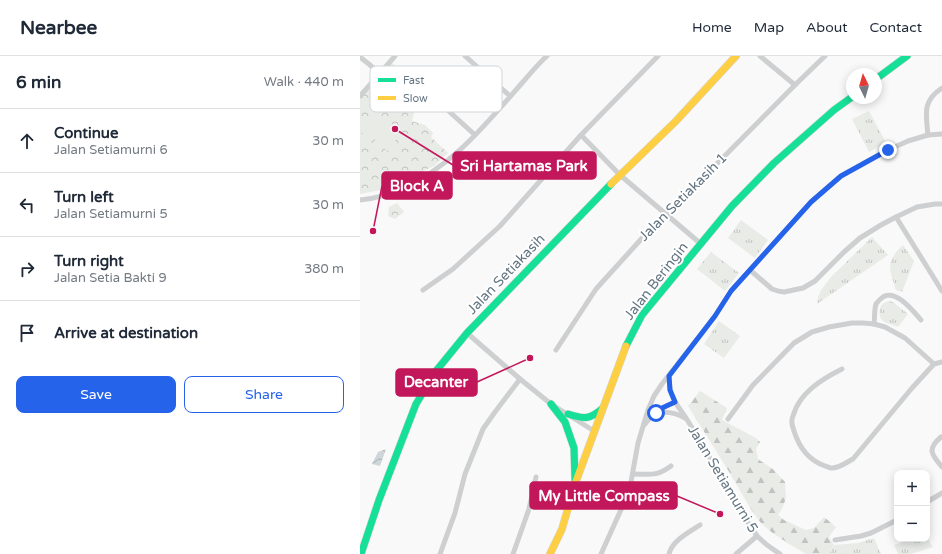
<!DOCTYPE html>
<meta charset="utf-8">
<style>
body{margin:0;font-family:"Varela Round",sans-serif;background:#f6f6f7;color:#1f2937}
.controls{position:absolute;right:12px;bottom:12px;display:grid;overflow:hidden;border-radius:8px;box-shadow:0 2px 10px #0003}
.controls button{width:36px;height:36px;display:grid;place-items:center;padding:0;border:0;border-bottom:1px solid #e0e1e3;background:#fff;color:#1f2937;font:20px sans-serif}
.compass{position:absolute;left:486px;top:12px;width:36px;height:36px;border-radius:50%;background:#fff;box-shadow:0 2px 10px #0003;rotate:355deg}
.stop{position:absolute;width:12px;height:12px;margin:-9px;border:3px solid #2563eb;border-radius:50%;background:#fff}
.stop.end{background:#2563eb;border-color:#fff;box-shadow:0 1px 4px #0008}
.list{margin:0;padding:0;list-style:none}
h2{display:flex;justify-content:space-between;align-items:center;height:52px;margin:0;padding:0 16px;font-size:17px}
h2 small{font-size:13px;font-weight:400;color:#747a83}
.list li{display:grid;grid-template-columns:26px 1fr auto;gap:12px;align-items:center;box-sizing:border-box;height:64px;padding:0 16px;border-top:1px solid #e0e1e3}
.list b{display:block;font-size:15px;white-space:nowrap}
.list p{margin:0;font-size:13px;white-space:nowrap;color:#747a83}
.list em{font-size:13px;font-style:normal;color:#747a83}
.actions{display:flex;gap:8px;padding:12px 16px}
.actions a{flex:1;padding:9px 0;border:1px solid #2563eb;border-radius:8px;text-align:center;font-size:14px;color:#2563eb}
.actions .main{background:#2563eb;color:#fff}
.icon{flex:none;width:22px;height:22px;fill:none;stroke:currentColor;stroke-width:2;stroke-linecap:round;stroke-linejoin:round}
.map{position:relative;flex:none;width:582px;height:498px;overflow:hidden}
header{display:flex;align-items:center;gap:24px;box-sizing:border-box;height:56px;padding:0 20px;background:#fff;border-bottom:1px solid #e0e1e3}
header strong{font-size:19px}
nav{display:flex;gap:22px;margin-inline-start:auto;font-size:14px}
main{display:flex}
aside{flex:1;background:#fff}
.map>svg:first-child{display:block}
.grass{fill:url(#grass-tufts)}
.forest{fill:url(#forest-firs)}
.park{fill:url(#park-crowns)}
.pitch{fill:#e8ebe6}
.water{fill:url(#water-waves)}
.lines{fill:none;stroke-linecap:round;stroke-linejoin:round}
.fast-casing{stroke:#d5d6d7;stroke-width:8}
.slow-casing{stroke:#d5d6d7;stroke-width:8}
.street{stroke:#cecfd0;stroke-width:5}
.fast{stroke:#16e098;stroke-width:7}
.slow{stroke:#ffcf43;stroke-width:7}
.route{stroke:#2563eb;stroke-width:5}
.labels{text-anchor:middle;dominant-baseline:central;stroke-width:4;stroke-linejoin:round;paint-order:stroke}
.street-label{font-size:14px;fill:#657683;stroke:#fff}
.key{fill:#fff;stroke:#d1d6da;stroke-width:1}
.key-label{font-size:11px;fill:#657683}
.leader{fill:none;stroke:#c2185b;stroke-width:1.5}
.callout-dot{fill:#c2185b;stroke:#fff;stroke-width:1.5}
.callout{fill:#c2185b;stroke:#c2185b;stroke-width:1.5}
.callout-label{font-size:15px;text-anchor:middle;font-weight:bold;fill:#fff}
</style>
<header>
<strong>Nearbee</strong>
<nav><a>Home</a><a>Map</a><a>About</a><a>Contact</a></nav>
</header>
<main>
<aside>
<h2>6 min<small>Walk · 440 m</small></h2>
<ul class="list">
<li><svg class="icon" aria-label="ahead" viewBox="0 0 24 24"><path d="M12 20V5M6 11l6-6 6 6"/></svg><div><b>Continue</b><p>Jalan Setiamurni 6</p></div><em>30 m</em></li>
<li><svg class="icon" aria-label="left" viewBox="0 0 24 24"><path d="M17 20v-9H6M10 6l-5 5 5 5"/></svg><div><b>Turn left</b><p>Jalan Setiamurni 5</p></div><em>30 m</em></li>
<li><svg class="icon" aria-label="right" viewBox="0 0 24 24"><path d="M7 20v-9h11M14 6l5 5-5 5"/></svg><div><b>Turn right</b><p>Jalan Setia Bakti 9</p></div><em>380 m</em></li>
<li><svg class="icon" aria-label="arrive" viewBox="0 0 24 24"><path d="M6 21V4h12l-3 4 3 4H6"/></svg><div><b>Arrive at destination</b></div></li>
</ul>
<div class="actions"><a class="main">Save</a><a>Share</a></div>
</aside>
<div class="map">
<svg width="582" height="498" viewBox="0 0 582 498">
<defs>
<pattern id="grass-tufts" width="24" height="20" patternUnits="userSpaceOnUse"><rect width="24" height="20" fill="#e8ebe6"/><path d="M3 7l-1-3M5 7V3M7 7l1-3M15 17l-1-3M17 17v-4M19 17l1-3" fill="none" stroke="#c0c3c0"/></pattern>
<pattern id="forest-firs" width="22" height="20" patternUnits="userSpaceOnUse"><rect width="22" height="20" fill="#e8ebe6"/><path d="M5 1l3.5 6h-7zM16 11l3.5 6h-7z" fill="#c0c3c0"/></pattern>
<pattern id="park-crowns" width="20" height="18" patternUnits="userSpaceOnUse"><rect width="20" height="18" fill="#e8ebe6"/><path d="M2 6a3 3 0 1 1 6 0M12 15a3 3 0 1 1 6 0" fill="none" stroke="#c0c3c0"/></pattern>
<pattern id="water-waves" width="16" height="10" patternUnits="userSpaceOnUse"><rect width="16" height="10" fill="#ced6d9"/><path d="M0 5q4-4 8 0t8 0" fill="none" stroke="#abb2b5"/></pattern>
</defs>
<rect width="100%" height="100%" fill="#f9f9f9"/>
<g class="grass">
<path d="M 509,55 L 526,87 L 509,96 L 492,63 Z"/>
<path d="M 381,164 L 408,184 L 395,202 L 368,182 Z"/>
<path d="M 512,181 L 528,199 L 457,248 L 458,241 L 461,234 L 471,221 Z"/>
<path d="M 543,189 L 554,205 L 542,236 L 536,234 C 529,212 525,206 543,189 Z"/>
<path d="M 351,196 L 379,217 L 365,235 L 337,213 Z"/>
<path d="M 529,245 L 533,246 L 548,258 L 538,271 L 524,266 L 521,263 C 518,255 519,247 529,245 Z"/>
<path d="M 359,265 L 380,280 L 364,302 L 344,288 Z"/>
<path d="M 567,481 L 573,491 L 551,498 L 538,498 L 534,489 L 547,485 L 546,483 L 567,483 Z"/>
<path d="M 514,482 L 521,498 L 469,498 L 474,489 L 498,487 Z"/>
</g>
<path class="forest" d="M 340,335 L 367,352 L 362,364 L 396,382 L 400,386 L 396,393 L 398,403 L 414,414 L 425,426 L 426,442 L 422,453 L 418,459 L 424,464 L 446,474 L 454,472 L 464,461 L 476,471 L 469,481 L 474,489 L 469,498 L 446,498 L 429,488 L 410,475 L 401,467 L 392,455 L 368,414 L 328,350 Z"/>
<g class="park">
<path d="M 32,7 L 64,40 L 57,46 L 52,65 L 65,69 L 73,77 L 71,81 L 88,97 L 74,110 L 26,133 L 0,138 L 0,43 Z"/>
<path d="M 37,147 L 44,156 L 35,163 L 28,160 L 29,151 Z"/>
</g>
<g class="pitch">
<path d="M 14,54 L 25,63 L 9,82 L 0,75 L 0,70 Z"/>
<path d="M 28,65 L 42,75 L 28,95 L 14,86 Z"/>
</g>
<path class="water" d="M 26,393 L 20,410 L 12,408 L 18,396 Z"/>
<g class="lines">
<g class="fast-casing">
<g id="fast">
<path d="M 516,23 L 547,0"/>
<path d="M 266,290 L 282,259 L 372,150 L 414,107 L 474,54 L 492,41"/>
<path d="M 191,348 L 205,366 L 214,392 L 215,424"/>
<path d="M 208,358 C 224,363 229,364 242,353"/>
<path d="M 1,498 L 19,444 L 56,348 L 76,315 L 107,277 L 251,128"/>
</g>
</g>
<g class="slow-casing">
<g id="slow">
<path d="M 251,128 L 316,65 L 376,0"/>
<path d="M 190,498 L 202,473 L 215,428 L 266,290"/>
</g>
</g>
<g class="street">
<path d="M 105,0 L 150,40"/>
<path d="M 400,0 L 435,29"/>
<path d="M 0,1 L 20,17"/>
<path d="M 47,17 L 115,79"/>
<path d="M 0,40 L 35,0"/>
<path d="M 221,79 L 260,119 L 341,188"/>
<path d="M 568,79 C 566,58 562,45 582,32"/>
<path d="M 0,144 C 15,143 27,139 41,133 C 91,112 127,67 162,27 C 170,18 178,8 187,0"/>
<path d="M 536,161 L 582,235"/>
<path d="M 390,214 L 412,233 L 418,235 L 424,236 L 443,232 L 455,225 L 484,196 L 500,182 L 521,169 L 536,161 L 557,151 L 575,148 L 582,148"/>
<path d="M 63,234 L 93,213 L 140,170 L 221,79 L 298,0"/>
<path d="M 514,268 C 515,261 514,254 516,248 C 518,245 520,243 523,241 C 536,233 553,255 561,264"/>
<path d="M 107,277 L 160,323 L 191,348 L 234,375"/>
<path d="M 196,294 L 236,233 L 284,180 L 307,158 L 435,29 L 465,0"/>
<path d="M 482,313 C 462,323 439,337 433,360 C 431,364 432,370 434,375 C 439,391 448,404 465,410 C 467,410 469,412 471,412 C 478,413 487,406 493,403 L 552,332 L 574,308 L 582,306"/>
<path d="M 309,320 L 310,334 L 315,346 L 326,362 L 346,394 L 366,434 L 397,480 L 407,489 L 420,498"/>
<path d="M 297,357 C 307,355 316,357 325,362"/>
<path d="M 368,363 L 393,329 L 434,287 L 452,276 L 469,271 L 492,267 L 503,267 L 514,268 L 525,271 L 545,282 L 574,308"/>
<path d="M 284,369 C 292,358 302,351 315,346"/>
<path d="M 581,381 C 567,393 571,398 582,411"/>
<path d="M 273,418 C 290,418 296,421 311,410"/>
<path d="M 567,446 L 582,437"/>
<path d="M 475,484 L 501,480 L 511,477 L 537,464"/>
<path d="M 80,498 L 95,457 L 105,418 L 123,373 L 135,356 L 160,323"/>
<path d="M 153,498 L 169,453 L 176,421"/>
<path d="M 241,498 L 269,436 L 271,426 L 278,387 L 288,354 L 294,340 L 302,328 L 355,260 L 371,235 L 390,214 L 451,146 L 481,120 L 528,94 L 548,85 L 568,79 L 582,78"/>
<path d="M 309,498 C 312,485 329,476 340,469"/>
<path d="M 376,498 L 397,480"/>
</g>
<use href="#fast" class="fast"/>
<use href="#slow" class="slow"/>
</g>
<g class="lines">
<path class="route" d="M 296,357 L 302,352 L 315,346 L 310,334 L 309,320 L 355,260 L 371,235 L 451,146 L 481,120 L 528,94"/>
</g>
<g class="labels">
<g class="street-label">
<text transform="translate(323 141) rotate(-45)">Jalan Setiakasih 1</text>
<text transform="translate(146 218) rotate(-46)">Jalan Setiakasih</text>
<text transform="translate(296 225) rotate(-52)">Jalan Beringin</text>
<text transform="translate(363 423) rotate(59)">Jalan Setiamurni 5</text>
</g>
</g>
<rect x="10" y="10" width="132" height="46" rx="6" class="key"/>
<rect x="18" y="22" width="18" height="4" fill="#16e098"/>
<rect x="18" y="40" width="18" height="4" fill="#ffcf43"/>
<g class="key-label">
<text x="43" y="28">Fast</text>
<text x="43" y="46">Slow</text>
</g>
<path class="leader" d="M35 73L93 109M13 175L22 130M170 302L117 326M360 458L317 440"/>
<g class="callout-dot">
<circle cx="35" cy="73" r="4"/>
<circle cx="13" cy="175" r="4"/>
<circle cx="170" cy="302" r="4"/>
<circle cx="360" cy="458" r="4"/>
</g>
<g class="callout">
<rect x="93" y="96" width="143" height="27" rx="4"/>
<rect x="22" y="116" width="70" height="27" rx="4"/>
<rect x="36" y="313" width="81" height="27" rx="4"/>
<rect x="170" y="426" width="147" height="27" rx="4"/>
</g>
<g class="callout-label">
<text x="164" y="115">Sri Hartamas Park</text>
<text x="57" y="135">Block A</text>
<text x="76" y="331">Decanter</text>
<text x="244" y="445">My Little Compass</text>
</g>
</svg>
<div class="controls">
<button>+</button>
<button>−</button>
</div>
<svg class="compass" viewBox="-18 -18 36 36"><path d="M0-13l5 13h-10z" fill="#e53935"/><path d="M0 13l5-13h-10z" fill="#747a83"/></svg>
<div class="stop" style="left:296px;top:357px"></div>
<div class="stop end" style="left:528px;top:94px"></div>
</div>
</main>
